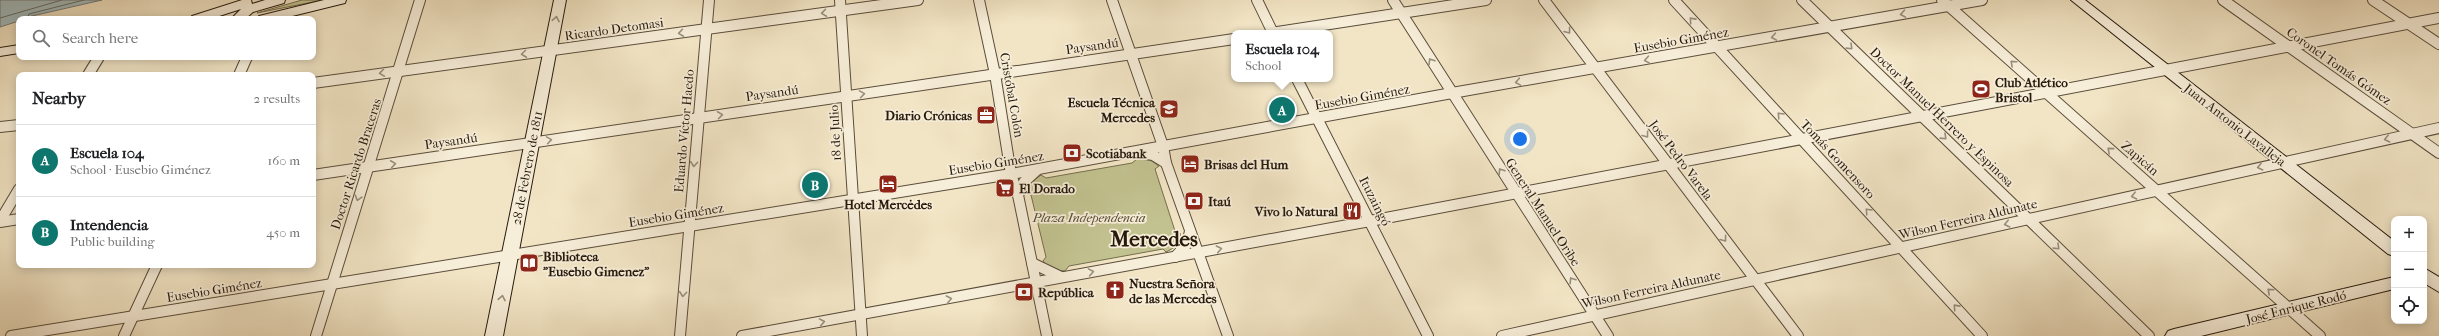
<!DOCTYPE html>
<meta charset="utf-8">
<style>
body{margin:0;font-family:"IM FELL French Canon",serif;background:#f6f6f6;color:#202124}
.controls{position:absolute;right:12px;bottom:12px;display:grid;overflow:hidden;border-radius:8px;box-shadow:0 2px 10px #0003}
.controls button{width:36px;height:36px;display:grid;place-items:center;padding:0;border:0;border-bottom:1px solid #e0e0e0;background:#fff;color:#202124;font:20px sans-serif}
.you{position:absolute;left:1520px;top:139px;width:14px;height:14px;margin:-10px;border:3px solid #fff;border-radius:50%;background:#1a73e8;box-shadow:0 0 0 6px #1a73e833}
.badge{display:grid;place-items:center;width:26px;height:26px;border-radius:50%;background:#0f766e;color:#fff;font-size:13px;font-weight:700}
.pin{position:absolute;translate:-50% -50%;border:2px solid #fff;box-shadow:0 1px 4px #0006}
.popup{position:absolute;left:1231px;top:30px;width:102px;height:52px;box-sizing:border-box;display:grid;place-content:center;border-radius:8px;background:#fff;filter:drop-shadow(0 1px 3px #0005);font-size:13px;white-space:nowrap;color:#757577}
.popup b{font-size:15px;color:#202124}
.popup::after{content:'';position:absolute;left:50%;top:100%;margin-left:-8px;border:8px solid transparent;border-top-color:#fff}
.list{margin:0;padding:0;list-style:none}
h2{display:flex;justify-content:space-between;align-items:center;height:52px;margin:0;padding:0 16px;font-size:17px}
h2 small{font-size:13px;font-weight:400;color:#757577}
.list li{display:grid;grid-template-columns:26px 1fr auto;gap:12px;align-items:center;box-sizing:border-box;height:72px;padding:0 16px;border-top:1px solid #e0e0e0}
.list b{display:block;font-size:15px;white-space:nowrap}
.list p{margin:0;font-size:13px;white-space:nowrap;color:#757577}
.list em{font-size:13px;font-style:normal;color:#757577}
.icon{flex:none;width:22px;height:22px;fill:none;stroke:currentColor;stroke-width:2;stroke-linecap:round;stroke-linejoin:round}
.map{position:relative;flex:none;width:2439px;height:336px;overflow:hidden}
.search{position:absolute;background:#fff;box-shadow:0 2px 10px #0003;left:16px;top:16px;width:300px;height:44px;display:flex;align-items:center;gap:10px;box-sizing:border-box;padding:0 14px;border-radius:8px;color:#757577;font-size:15px}
.panel{position:absolute;background:#fff;box-shadow:0 2px 10px #0003;left:16px;top:72px;width:300px;height:196px;border-radius:8px}
.map>svg:first-child{display:block}
.green{fill:#c2c290;stroke:#746e4e}
.water{fill:#a2bcc0;stroke:#717b78}
.lines{fill:none;stroke-linecap:round;stroke-linejoin:round}
.shore{stroke:#646b66;stroke-width:1}
.street-casing{stroke:#5a4d3b;stroke-width:12}
.secondary-casing{stroke:#271a0d;stroke-width:2}
.street{stroke:#f7eed9;stroke-width:10}
.secondary{fill:#f7eed9;fill-rule:evenodd}
.oneway{stroke:#998f7d}
.labels{text-anchor:middle;dominant-baseline:central;stroke-width:3.5;stroke-linejoin:round;paint-order:stroke}
.street-label{font-size:13px;fill:#271a0d;stroke:#f7eed9}
.poi-label{font-size:13px;font-weight:bold;fill:#271a0d;stroke:#f7eed9;text-anchor:start}
.park-label{font-size:13px;font-style:italic;fill:#564c34;stroke:#f7eed9}
.town-label{font-size:21px;font-weight:bold;fill:#271a0d;stroke:#f7eed9}
</style>
<div class="map">
<svg width="2439" height="336" viewBox="0 0 2439 336">
<rect width="100%" height="100%" fill="#f2e5c5"/>
<filter id="stains"><feTurbulence type="fractalNoise" baseFrequency=".005" numOctaves="4"/><feColorMatrix values="0 0 0 0 .2 0 0 0 0 .09 0 0 0 0 .02 0 0 0 .5 -.17"/></filter>
<radialGradient id="worn" r=".72"><stop offset=".6" stop-color="#630" stop-opacity="0"/><stop offset="1" stop-color="#630" stop-opacity=".3"/></radialGradient>
<g class="green">
<path d="M 302,0 L 323,0 L 257,13 Z"/>
<path d="M 1137,159 L 1150,160 L 1159,166 L 1155,169 L 1175,231 L 1180,233 C 1183,243 1174,248 1166,252 L 1163,249 L 1069,266 L 1065,271 C 1055,270 1049,269 1043,261 L 1046,257 L 1031,195 L 1026,191 L 1029,184 L 1041,175 L 1046,178 L 1132,163 Z"/>
</g>
<path class="water" d="M 0,0 L 102,0 L 19,19 L 19,21 L 0,27 Z"/>
<g class="lines">
<g class="shore">
<path d="M 0,18 L 62,0"/>
<path d="M 27,19 L 29,14 L 84,0"/>
</g>
<g class="street-casing">
<g id="street">
<path d="M 840,0 L 862,336"/>
<path d="M 979,0 L 995,74 L 1011,174 L 1018,195 L 1047,336"/>
<path d="M 1112,0 L 1163,146 L 1166,163 L 1228,336"/>
<path d="M 1257,0 L 1273,33"/>
<path d="M 1393,0 L 1608,336"/>
<path d="M 1544,0 L 1798,336"/>
<path d="M 1674,0 L 1982,336"/>
<path d="M 1802,0 L 2149,336"/>
<path d="M 1942,0 L 2320,336"/>
<path d="M 2223,0 L 2439,153"/>
<path d="M 2373,0 L 2439,44"/>
<path d="M 1271,33 L 1486,0"/>
<path d="M 88,75 L 99,57"/>
<path d="M 239,75 L 247,57"/>
<path d="M 1297,79 L 1428,336"/>
<path d="M 313,83 L 918,0"/>
<path d="M 0,127 L 19,125"/>
<path d="M 1141,153 L 1153,155 L 1166,163"/>
<path d="M 313,175 L 1234,39"/>
<path d="M 1018,195 L 1024,182 L 1037,170"/>
<path d="M 0,221 L 19,189"/>
<path d="M 0,222 L 19,219"/>
<path d="M 1175,257 L 1187,244 L 1190,231"/>
<path d="M 1032,263 L 1061,277"/>
<path d="M 11,336 L 1011,174 L 1452,93 L 1982,0"/>
<path d="M 124,336 L 157,265"/>
<path d="M 316,336 L 420,0"/>
<path d="M 680,336 L 709,0"/>
<path d="M 742,336 L 1370,221 L 2439,18"/>
<path d="M 1502,336 L 2439,128"/>
</g>
</g>
<g class="secondary-casing">
<g id="secondary">
<path d="M 242,0 L 251,0 L 252,4 L 265,0 L 285,0 L 284,3 L 253,12 L 245,19 L 231,19 L 241,9 L 210,19 L 190,19 L 192,16 Z"/>
<path d="M 324,0 L 346,0 L 345,3 L 280,19 L 257,19 L 259,16 Z"/>
<path d="M 554,0 L 566,0 L 503,336 L 485,336 Z"/>
<path d="M 2071,0 L 2085,0 L 2394,241 L 2394,256 L 2388,254 Z"/>
<path d="M 19,45 L 19,53 L 0,56 L 0,48 Z"/>
<path d="M 2424,268 L 2439,277 L 2439,292 L 2424,283 Z"/>
<path d="M 2394,277 L 2394,289 L 2201,336 L 2165,336 L 2168,331 L 2174,329 Z"/>
</g>
</g>
<use href="#street" class="street"/>
<use href="#secondary" class="secondary"/>
</g>
<defs><path id="oneway-chevron" d="M-2-3.5L2.5 0L-2 3.5" fill="none" stroke-width="1.6" stroke-linecap="round" stroke-linejoin="round"/></defs>
<g class="oneway">
<use href="#oneway-chevron" transform="translate(824 13) rotate(172)"/>
<use href="#oneway-chevron" transform="translate(1903 14) rotate(170)"/>
<use href="#oneway-chevron" transform="translate(556 19) rotate(-79)"/>
<use href="#oneway-chevron" transform="translate(1692 20) rotate(-132)"/>
<use href="#oneway-chevron" transform="translate(1568 31) rotate(53)"/>
<use href="#oneway-chevron" transform="translate(681 33) rotate(172)"/>
<use href="#oneway-chevron" transform="translate(1774 37) rotate(170)"/>
<use href="#oneway-chevron" transform="translate(1850 47) rotate(44)"/>
<use href="#oneway-chevron" transform="translate(524 54) rotate(173)"/>
<use href="#oneway-chevron" transform="translate(1647 60) rotate(170)"/>
<use href="#oneway-chevron" transform="translate(1431 61) rotate(-122)"/>
<use href="#oneway-chevron" transform="translate(2013 63) rotate(-138)"/>
<use href="#oneway-chevron" transform="translate(382 73) rotate(172)"/>
<use href="#oneway-chevron" transform="translate(1518 82) rotate(170)"/>
<use href="#oneway-chevron" transform="translate(862 94) rotate(-9)"/>
<use href="#oneway-chevron" transform="translate(720 115) rotate(-8)"/>
<use href="#oneway-chevron" transform="translate(1780 115) rotate(-133)"/>
<use href="#oneway-chevron" transform="translate(1646 135) rotate(53)"/>
<use href="#oneway-chevron" transform="translate(1944 137) rotate(44)"/>
<use href="#oneway-chevron" transform="translate(2387 139) rotate(167)"/>
<use href="#oneway-chevron" transform="translate(549 140) rotate(-9)"/>
<use href="#oneway-chevron" transform="translate(2110 150) rotate(-139)"/>
<use href="#oneway-chevron" transform="translate(393 164) rotate(-8)"/>
<use href="#oneway-chevron" transform="translate(694 164) rotate(95)"/>
<use href="#oneway-chevron" transform="translate(2260 167) rotate(167)"/>
<use href="#oneway-chevron" transform="translate(1501 171) rotate(-123)"/>
<use href="#oneway-chevron" transform="translate(2134 196) rotate(167)"/>
<use href="#oneway-chevron" transform="translate(358 198) rotate(107)"/>
<use href="#oneway-chevron" transform="translate(1868 211) rotate(-133)"/>
<use href="#oneway-chevron" transform="translate(2007 224) rotate(167)"/>
<use href="#oneway-chevron" transform="translate(1724 239) rotate(53)"/>
<use href="#oneway-chevron" transform="translate(2057 247) rotate(44)"/>
<use href="#oneway-chevron" transform="translate(1219 249) rotate(-11)"/>
<use href="#oneway-chevron" transform="translate(1091 272) rotate(-10)"/>
<use href="#oneway-chevron" transform="translate(1572 280) rotate(-123)"/>
<use href="#oneway-chevron" transform="translate(2270 291) rotate(-138)"/>
<use href="#oneway-chevron" transform="translate(683 294) rotate(95)"/>
<use href="#oneway-chevron" transform="translate(502 298) rotate(-79)"/>
<use href="#oneway-chevron" transform="translate(949 299) rotate(-11)"/>
<use href="#oneway-chevron" transform="translate(1956 307) rotate(-132)"/>
<use href="#oneway-chevron" transform="translate(822 322) rotate(-10)"/>
</g>
<defs>
<g id="stadium-square" transform="scale(1)"><rect x="-9" y="-9" width="18" height="18" rx="4" fill="#8f2418" stroke="#f7eed9"/><path d="M0-5a6.5 5 0 1 0 0 10a6.5 5 0 1 0 0-10ZM-3.5-1.8h7v3.6h-7Z" fill="#fff"/></g>
<g id="school-square" transform="scale(1)"><rect x="-9" y="-9" width="18" height="18" rx="4" fill="#8f2418" stroke="#f7eed9"/><path d="M0-5L7-2L0 1L-7-2ZM-4 1L0 2.5L4 1V4Q0 6-4 4Z" fill="#fff"/></g>
<g id="office-square" transform="scale(1)"><rect x="-9" y="-9" width="18" height="18" rx="4" fill="#8f2418" stroke="#f7eed9"/><path d="M-6-3h4V-5.5h4V-3h4V5H-6ZM-1-4.5V-3h2v-1.5ZM-6 0V1H6V0Z" fill="#fff"/></g>
<g id="bank-square" transform="scale(1)"><rect x="-9" y="-9" width="18" height="18" rx="4" fill="#8f2418" stroke="#f7eed9"/><path d="M-6-4H6V4H-6ZM0-2.3a2.3 2.3 0 1 0 0 4.6a2.3 2.3 0 1 0 0-4.6Z" fill="#fff"/></g>
<g id="hotel-square" transform="scale(1)"><rect x="-9" y="-9" width="18" height="18" rx="4" fill="#8f2418" stroke="#f7eed9"/><path d="M-6-4.5h1.5V1H6V5H4.5V3h-9V5H-6ZM-4 0a1.8 1.8 0 1 1 3.6 0ZM.5 0V-2.5h3Q6-2.5 6 0Z" fill="#fff"/></g>
<g id="supermarket-square" transform="scale(1)"><rect x="-9" y="-9" width="18" height="18" rx="4" fill="#8f2418" stroke="#f7eed9"/><path d="M-6-5.5h2.5l.6 2H6L4.5 2H-2.5L-4.4-4H-6ZM-1.5 3.2a1.3 1.3 0 1 0 .1 0ZM3 3.2a1.3 1.3 0 1 0 .1 0Z" fill="#fff"/></g>
<g id="restaurant-square" transform="scale(1)"><rect x="-9" y="-9" width="18" height="18" rx="4" fill="#8f2418" stroke="#f7eed9"/><path d="M-5-6h1v4h1v-4h1v4h1v-4h1v5L-1.5 .5V6h-2V.5L-5-1ZM5-6V6H3V1.5H1.5Q1.5-4 5-6Z" fill="#fff"/></g>
<g id="library-square" transform="scale(1)"><rect x="-9" y="-9" width="18" height="18" rx="4" fill="#8f2418" stroke="#f7eed9"/><path d="M-6-4Q-3-5.5-.7-3.5V5Q-3 3-6 4ZM6-4Q3-5.5 .7-3.5V5Q3 3 6 4Z" fill="#fff"/></g>
<g id="church-square" transform="scale(1)"><rect x="-9" y="-9" width="18" height="18" rx="4" fill="#8f2418" stroke="#f7eed9"/><path d="M-1.2-6h2.4v3.5h3.3v2.4h-3.3V6h-2.4V-.1h-3.3v-2.4h3.3Z" fill="#fff"/></g>
</defs>
<g fill-rule="evenodd">
<use href="#stadium-square" x="1981" y="89"/>
<use href="#school-square" x="1169" y="109"/>
<use href="#office-square" x="986" y="115"/>
<use href="#bank-square" x="1072" y="153"/>
<use href="#hotel-square" x="1190" y="164"/>
<use href="#hotel-square" x="888" y="184"/>
<use href="#supermarket-square" x="1005" y="188"/>
<use href="#bank-square" x="1194" y="201"/>
<use href="#restaurant-square" x="1352" y="211"/>
<use href="#library-square" x="529" y="263"/>
<use href="#church-square" x="1115" y="290"/>
<use href="#bank-square" x="1024" y="292"/>
</g>
<g class="labels">
<g class="street-label">
<text transform="translate(614 29) rotate(-8)">Ricardo Detomasi</text>
<text transform="translate(1681 40) rotate(-10)">Eusebio Giménez</text>
<text transform="translate(1092 46) rotate(-8)">Paysandú</text>
<text transform="translate(2339 66) rotate(35)">Coronel Tomás Gómez</text>
<text transform="translate(772 93) rotate(-8)">Paysandú</text>
<text transform="translate(1012 95) rotate(80)">Cristóbal Colón</text>
<text transform="translate(1362 97) rotate(-10)">Eusebio Giménez</text>
<text transform="translate(1942 117) rotate(44)">Doctor Manuel Herrero y Espinosa</text>
<text transform="translate(2235 125) rotate(38)">Juan Antonio Lavalleja</text>
<text transform="translate(684 131) rotate(-85)">Eduardo Víctor Haedo</text>
<text transform="translate(835 133) rotate(-93)">18 de Julio</text>
<text transform="translate(451 141) rotate(-8)">Paysandú</text>
<text transform="translate(2140 158) rotate(41)">Zapicán</text>
<text transform="translate(1838 159) rotate(47)">Tomás Gomensoro</text>
<text transform="translate(1681 160) rotate(53)">José Pedro Varela</text>
<text transform="translate(996 163) rotate(-9)">Eusebio Giménez</text>
<text transform="translate(356 164) rotate(-72)">Doctor Ricardo Braceras</text>
<text transform="translate(527 168) rotate(-79)">28 de Febrero de 1811</text>
<text transform="translate(1375 201) rotate(63)">Ituzaingó</text>
<text transform="translate(1543 212) rotate(57)">General Manuel Oribe</text>
<text transform="translate(676 215) rotate(-9)">Eusebio Giménez</text>
<text transform="translate(1968 219) rotate(-13)">Wilson Ferreira Aldunate</text>
<text transform="translate(1651 289) rotate(-12)">Wilson Ferreira Aldunate</text>
<text transform="translate(214 290) rotate(-9)">Eusebio Giménez</text>
<text transform="translate(2296 307) rotate(-14)">José Enrique Rodó</text>
</g>
<g class="poi-label">
<text x="1995" y="82">Club Atlético<tspan x="1995" dy="15">Bristol</tspan></text>
<text x="1155" y="102" text-anchor="end">Escuela Técnica<tspan x="1155" dy="15">Mercedes</tspan></text>
<text x="972" y="115" text-anchor="end">Diario Crónicas</text>
<text x="1086" y="153">Scotiabank</text>
<text x="1204" y="164">Brisas del Hum</text>
<text x="1019" y="188">El Dorado</text>
<text x="1208" y="201">Itaú</text>
<text x="888" y="204" text-anchor="middle">Hotel Mercėdes</text>
<text x="1338" y="211" text-anchor="end">Vivo lo Natural</text>
<text x="543" y="256">Biblioteca<tspan x="543" dy="15">"Eusebio Gimenez"</tspan></text>
<text x="1129" y="283">Nuestra Señora<tspan x="1129" dy="15">de las Mercedes</tspan></text>
<text x="1038" y="292">República</text>
</g>
<g class="park-label">
<text x="1089" y="217">Plaza Independencia</text>
</g>
<g class="town-label">
<text x="1154" y="239">Mercedes</text>
</g>
</g>
<rect width="100%" height="100%" filter="url(#stains)"/>
<rect width="100%" height="100%" fill="url(#worn)"/>
</svg>
<div class="controls">
<button>+</button>
<button>−</button>
<button><svg class="icon" aria-label="locate" viewBox="0 0 24 24"><circle cx="12" cy="12" r="6"/><path d="M12 2v4M12 18v4M2 12h4M18 12h4"/></svg></button>
</div>
<div class="you"></div>
<div class="pin badge" style="left:1282px;top:110px">A</div>
<div class="popup"><b>Escuela 104</b>School</div>
<div class="pin badge" style="left:815px;top:185px">B</div>
<div class="search"><svg class="icon" aria-label="search" viewBox="0 0 24 24"><circle cx="10" cy="10" r="6"/><path d="M15 15l6 6"/></svg>Search here</div>
<section class="panel">
<h2>Nearby<small>2 results</small></h2>
<ul class="list">
<li><span class="badge">A</span><div><b>Escuela 104</b><p>School · Eusebio Giménez</p></div><em>160 m</em></li>
<li><span class="badge">B</span><div><b>Intendencia</b><p>Public building</p></div><em>450 m</em></li>
</ul>
</section>
</div>
